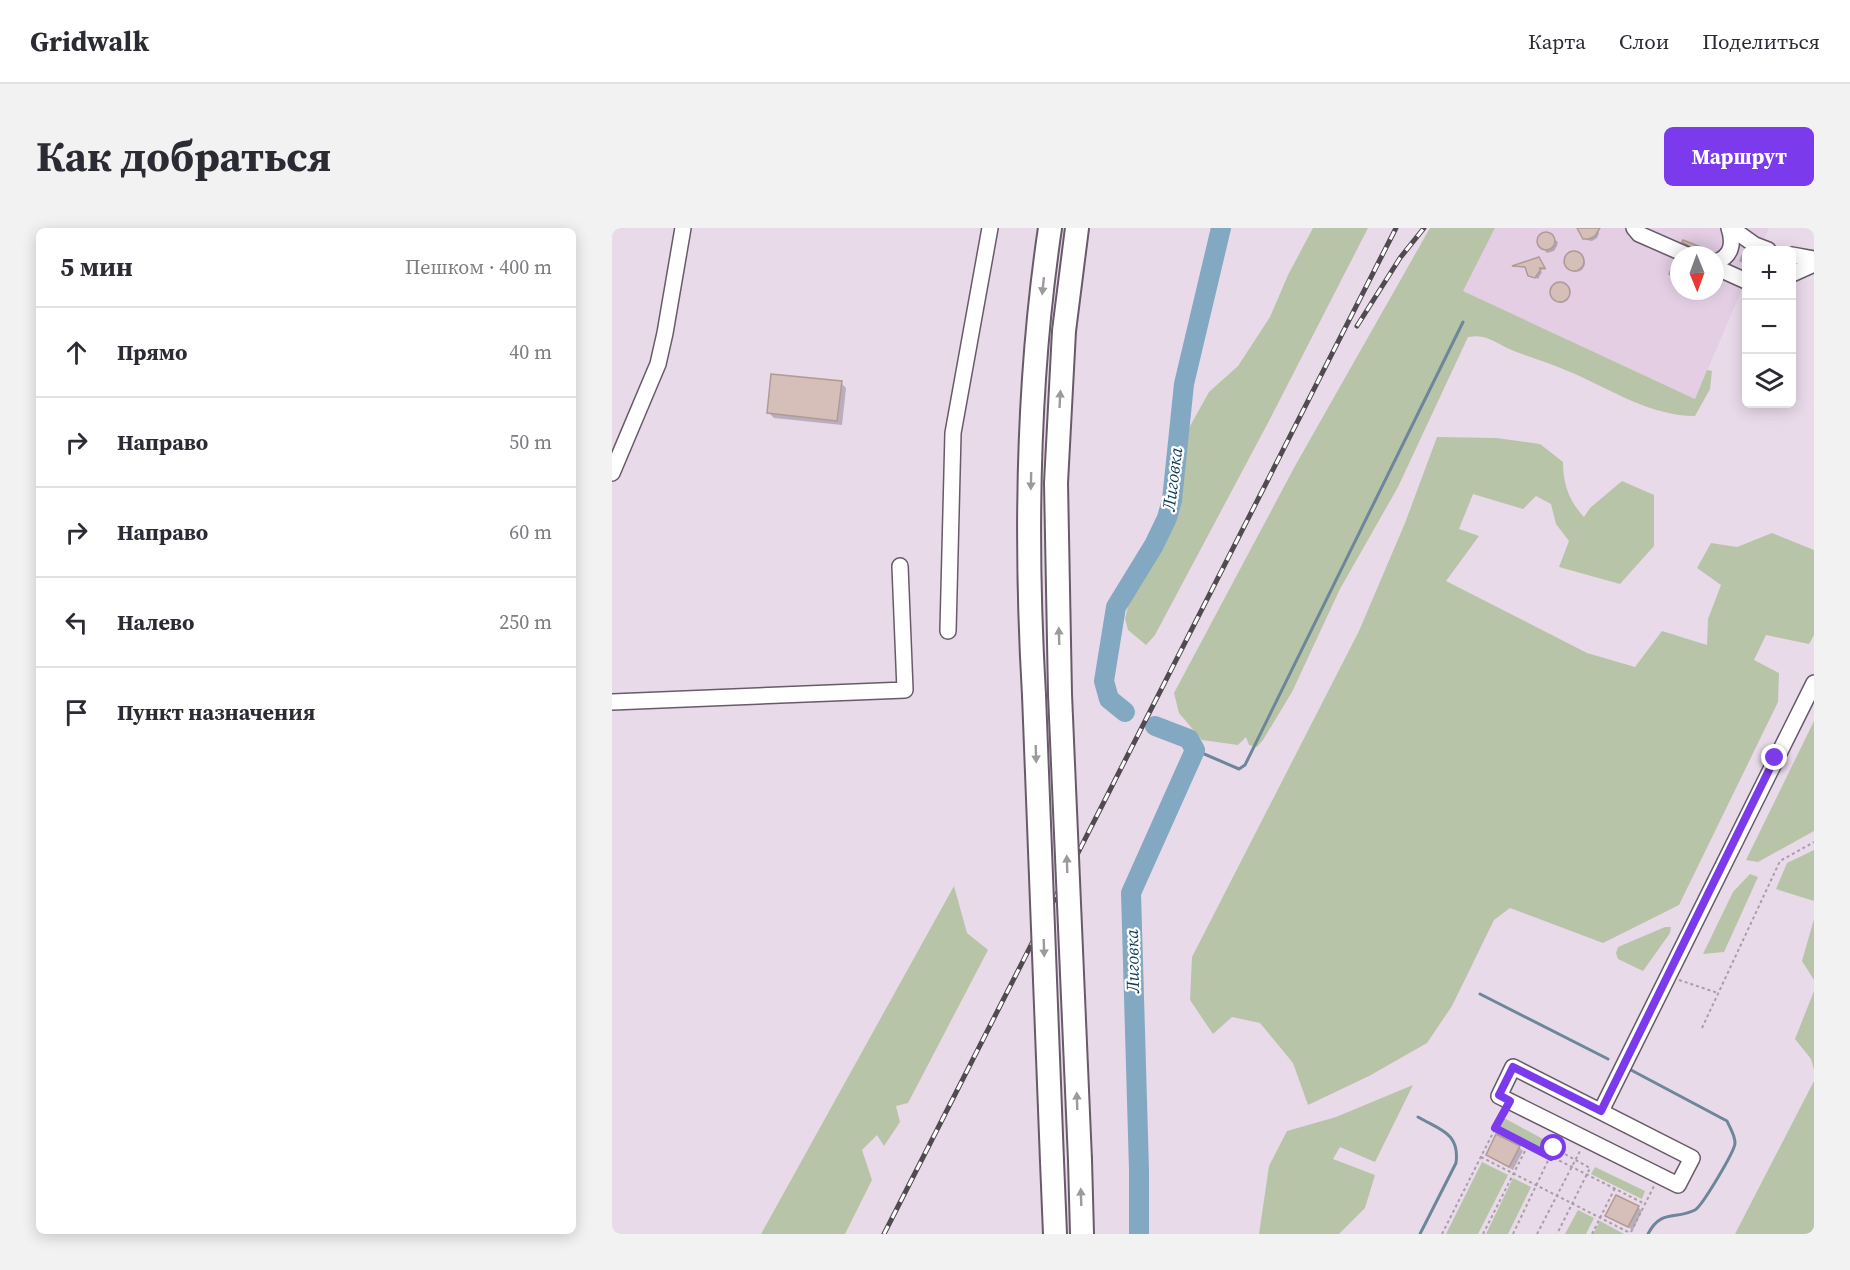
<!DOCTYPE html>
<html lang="ru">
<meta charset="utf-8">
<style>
body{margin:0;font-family:"Source Serif 4",serif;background:#f2f2f3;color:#2b2b33}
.controls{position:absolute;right:18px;top:18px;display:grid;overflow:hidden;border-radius:9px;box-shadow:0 3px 15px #0003}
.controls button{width:54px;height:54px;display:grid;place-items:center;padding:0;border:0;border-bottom:2px solid #e1e1e2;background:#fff;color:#2b2b33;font:30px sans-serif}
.compass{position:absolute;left:1058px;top:18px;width:54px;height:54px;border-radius:50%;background:#fff;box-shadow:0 3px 15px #0003;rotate:179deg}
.stop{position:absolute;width:18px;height:18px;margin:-14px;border:4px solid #7c3aed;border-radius:50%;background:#fff}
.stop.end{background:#7c3aed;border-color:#fff;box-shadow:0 2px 6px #0008}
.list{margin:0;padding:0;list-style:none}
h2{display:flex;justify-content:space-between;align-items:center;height:78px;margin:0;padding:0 24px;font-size:26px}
h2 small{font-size:20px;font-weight:400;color:#7c7c81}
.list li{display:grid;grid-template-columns:39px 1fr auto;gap:18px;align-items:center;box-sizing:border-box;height:90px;padding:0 24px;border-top:2px solid #e1e1e2}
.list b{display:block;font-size:22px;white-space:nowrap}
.list em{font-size:20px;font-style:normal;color:#7c7c81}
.icon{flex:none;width:33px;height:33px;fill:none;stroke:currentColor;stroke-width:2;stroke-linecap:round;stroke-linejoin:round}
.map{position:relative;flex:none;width:1202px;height:1006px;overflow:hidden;border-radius:9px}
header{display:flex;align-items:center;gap:36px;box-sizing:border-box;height:84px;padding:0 30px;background:#fff;border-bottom:2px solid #e1e1e2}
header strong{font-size:28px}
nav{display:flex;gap:33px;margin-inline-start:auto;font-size:21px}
.intro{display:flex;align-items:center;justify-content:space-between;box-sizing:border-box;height:144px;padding:0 36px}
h1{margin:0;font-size:42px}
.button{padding:15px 27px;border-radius:9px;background:#7c3aed;color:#fff;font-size:21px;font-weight:700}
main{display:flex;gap:36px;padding:0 36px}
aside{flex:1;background:#fff;border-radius:9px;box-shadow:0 3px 15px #0003}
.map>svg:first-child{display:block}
.built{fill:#e3cee4;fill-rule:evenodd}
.green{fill:#b7c4a7}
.shadow{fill:#0003}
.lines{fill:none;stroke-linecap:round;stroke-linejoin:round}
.stream{stroke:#6d869a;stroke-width:3}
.river{stroke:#83a8c2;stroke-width:20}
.building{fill:#d6bfb8;stroke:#b09a94;stroke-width:1.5}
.minor-casing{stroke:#685b69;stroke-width:18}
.highway-casing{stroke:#685b69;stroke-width:26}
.path{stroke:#a99da9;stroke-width:2;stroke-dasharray:3 3;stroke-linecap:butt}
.minor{stroke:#fff;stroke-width:15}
.highway{stroke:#fff;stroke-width:22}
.rail-casing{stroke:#514a51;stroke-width:5}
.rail{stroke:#fff;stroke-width:3;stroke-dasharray:9;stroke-linecap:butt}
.highway-bridge-casing{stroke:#685b69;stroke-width:26;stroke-linecap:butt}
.highway-bridge{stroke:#fff;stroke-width:22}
.oneway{fill:#9d9a9d}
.route{stroke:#7c3aed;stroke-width:8}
.labels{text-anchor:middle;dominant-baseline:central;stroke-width:4.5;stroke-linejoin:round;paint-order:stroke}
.water-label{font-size:18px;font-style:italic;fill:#0e3c58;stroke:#fff}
</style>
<header>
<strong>Gridwalk</strong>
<nav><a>Карта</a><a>Слои</a><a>Поделиться</a></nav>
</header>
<div class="intro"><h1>Как добраться</h1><a class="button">Маршрут</a></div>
<main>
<aside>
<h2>5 мин<small>Пешком · 400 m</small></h2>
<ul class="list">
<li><svg class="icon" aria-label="ahead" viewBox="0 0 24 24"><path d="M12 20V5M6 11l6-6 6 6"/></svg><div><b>Прямо</b></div><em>40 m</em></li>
<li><svg class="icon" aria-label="right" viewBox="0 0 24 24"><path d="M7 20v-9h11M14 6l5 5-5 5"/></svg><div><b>Направо</b></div><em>50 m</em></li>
<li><svg class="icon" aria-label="right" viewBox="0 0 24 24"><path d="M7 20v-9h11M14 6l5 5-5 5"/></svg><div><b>Направо</b></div><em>60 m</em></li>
<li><svg class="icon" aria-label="left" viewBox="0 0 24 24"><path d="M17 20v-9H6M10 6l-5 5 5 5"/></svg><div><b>Налево</b></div><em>250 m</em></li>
<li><svg class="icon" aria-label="arrive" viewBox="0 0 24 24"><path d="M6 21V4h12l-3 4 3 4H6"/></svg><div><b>Пункт назначения</b></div></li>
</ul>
</aside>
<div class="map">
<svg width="1202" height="1006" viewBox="0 0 1202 1006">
<rect width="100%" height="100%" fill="#e9daea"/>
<path class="built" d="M 883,0 L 1157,0 L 1147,22 L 1134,22 L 1134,52 L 1083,171 L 851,63 ZM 1067,27 L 1103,27 L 1103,63 L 1067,63 Z"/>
<g class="green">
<path d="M 701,0 L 756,0 L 658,191 L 543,407 L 534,417 L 516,402 L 513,391 L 517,374 L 554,315 L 564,285 L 572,209 L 597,164 L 626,138 L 658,89 L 676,47 Z"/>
<path d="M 818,0 L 883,0 L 851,63 L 1083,171 L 1095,142 L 1100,143 L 1098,161 L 1083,188 C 1040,188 1001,163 963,146 C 943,137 922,131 902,123 C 884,116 876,105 856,109 L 786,259 L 728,361 L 680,464 L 651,512 L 645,519 L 637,517 L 634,509 L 626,517 L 590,512 L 567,485 L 562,465 L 683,238 Z"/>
<path d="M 825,209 L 884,210 L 928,216 L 951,234 C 951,256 957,273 972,289 L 978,280 L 1010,253 L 1042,267 L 1042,318 L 1008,356 L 947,339 L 957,313 L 944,296 L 939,276 L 924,268 L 911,281 L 861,266 L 847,301 L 867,308 L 834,353 L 975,425 L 1023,439 L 1050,403 L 1095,417 L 1096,391 L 1109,357 L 1085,340 L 1099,315 L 1125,319 L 1160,305 L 1202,322 L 1202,407 L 1197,416 L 1154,407 L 1142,432 L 1167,445 L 1166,474 L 1067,677 L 991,715 L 898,680 L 882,692 L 840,778 L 815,815 L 757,848 L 696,877 L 681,835 L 648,795 L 620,789 L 601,806 L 578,772 L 580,729 L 747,403 L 793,295 Z"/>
<path d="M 1202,493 L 1202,603 L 1146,634 L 1134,632 Z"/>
<path d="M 1202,622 L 1202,673 L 1164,661 L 1175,635 Z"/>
<path d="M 1138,646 L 1146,649 L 1112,724 L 1091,726 L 1121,664 Z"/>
<path d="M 342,658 L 355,705 L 376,722 L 296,875 L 284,878 L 288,894 L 272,918 L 265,907 L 250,922 L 260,952 L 233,1006 L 149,1006 Z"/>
<path d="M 1202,691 L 1202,752 L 1190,733 Z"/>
<path d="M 1053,699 L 1059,699 L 1058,705 L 1031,743 L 1006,731 L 1004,725 L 1006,719 Z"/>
<path d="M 1202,763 L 1202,842 L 1199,831 L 1183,811 Z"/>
<path d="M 1202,853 L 1202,1006 L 1123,1006 Z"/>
<path d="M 801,857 L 763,934 L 728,919 L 721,931 L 763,947 L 753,980 L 727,1006 L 647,1006 L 657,938 L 675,903 L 724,889 Z"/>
<path d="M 892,890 L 940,916 L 937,924 L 888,899 Z"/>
<path d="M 870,934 L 896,947 L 866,1006 L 834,1006 Z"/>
<path d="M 983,939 L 1033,963 L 1030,971 L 979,946 Z"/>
<path d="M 901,950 L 919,959 L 896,1006 L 874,1006 Z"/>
<path d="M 966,982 L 982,990 L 974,1006 L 953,1006 Z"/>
<path d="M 988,993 L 1012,1006 L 981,1006 Z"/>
</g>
<g class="shadow">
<path d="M 968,0 L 985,0 L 987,5 L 985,10 L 980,13 L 975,12 Z"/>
<path d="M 933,4 L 946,14 L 945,18 L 942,23 L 935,25 L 928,17 L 926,11 Z"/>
<path d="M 1131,23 L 1134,24 L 1134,37 L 1127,33 Z"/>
<circle cx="964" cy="35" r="9"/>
<path d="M 929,33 L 934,42 L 927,41 L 930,44 L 926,51 L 918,47 L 914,40 L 903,37 Z"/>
<circle cx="949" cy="66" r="9"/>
<path d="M 229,155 L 234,160 L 230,197 L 162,190 L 157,185 Z"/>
<path d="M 907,919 L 911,923 L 901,942 L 876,927 Z"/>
<path d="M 1026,979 L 1030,983 L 1021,1002 L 995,988 Z"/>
</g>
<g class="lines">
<g class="stream">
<path d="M 583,522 L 627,541 L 633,537 L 851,94"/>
<path d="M 868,766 L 996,831"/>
<path d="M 1019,842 L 1115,893 C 1118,900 1123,907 1123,915 C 1123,923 1090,978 1083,982 C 1063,992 1049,981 1036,1006"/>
<path d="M 806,889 C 828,902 848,905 844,935 L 808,1006"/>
</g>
<g class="river">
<path d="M 513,484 L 497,471 L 492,453 L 504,379 L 542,317 L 555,290 L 560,272 L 572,156 L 609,0"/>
<path d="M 527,1006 L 527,942 L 519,665 L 583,522 L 577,511 L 543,498"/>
</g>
</g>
<g class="building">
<path d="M 965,0 L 988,0 L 983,8 L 977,11 L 971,11 Z"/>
<circle cx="934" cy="13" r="9"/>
<path d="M 1071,12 L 1091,20 L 1088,27 L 1085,27 L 1082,21 L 1070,14 Z"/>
<circle cx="962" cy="33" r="10"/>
<path d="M 927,29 L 933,40 L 927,40 L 929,41 L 923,50 L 916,48 L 913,39 L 900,38 Z"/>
<path d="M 1063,32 L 1067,34 L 1067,51 L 1057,46 Z"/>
<circle cx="948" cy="64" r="10"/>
<path d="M 159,146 L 230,153 L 225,193 L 155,185 Z"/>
<path d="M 884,906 L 908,918 L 897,939 L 874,927 Z"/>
<path d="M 1004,967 L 1027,978 L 1016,999 L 993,988 Z"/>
</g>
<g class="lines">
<g class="minor-casing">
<g id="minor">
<path d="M 1022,0 L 1027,6 L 1075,27"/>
<path d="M 1119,0 L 1143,17 L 1156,22"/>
<path d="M 1180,27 L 1202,31"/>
<path d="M 1103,34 C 1120,29 1122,15 1117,0"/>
<path d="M 1103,39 L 1134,53"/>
<path d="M 1180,46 L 1202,36"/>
<path d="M 0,245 L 46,136 L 53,105 L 71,0"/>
<path d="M 336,403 L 341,205 L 378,0"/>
<path d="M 0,474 L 293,462 L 288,338"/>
<path d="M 901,839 L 1080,930 L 1066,957 L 887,868 Z"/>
<path d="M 989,883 L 1202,455"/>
</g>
</g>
<g class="highway-casing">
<g id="highway">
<path d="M 448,466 L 444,255 L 452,103 L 465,0"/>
<path d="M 422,467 C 413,312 415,154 438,0"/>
<path d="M 468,932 L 470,1006"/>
<path d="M 440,933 L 443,1006"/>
</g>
</g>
<g class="path">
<path d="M 1067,752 L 1106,765"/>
<path d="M 1090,800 L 1168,633 L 1202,614"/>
<path d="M 883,900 L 1033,976"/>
<path d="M 869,929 L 1018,1005"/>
<path d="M 1019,1004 L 1042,958"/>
<path d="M 830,1006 L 892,883"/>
<path d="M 871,1006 L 916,917"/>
<path d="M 901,1006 L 942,920 L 978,940 L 945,1006"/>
<path d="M 925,1006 L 968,923"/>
<path d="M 980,1006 L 1003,960"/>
</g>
<use href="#minor" class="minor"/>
<use href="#highway" class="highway"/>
<g class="rail-casing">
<g id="rail">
<path d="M 745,98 L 788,30 L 812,0"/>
<path d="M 272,1006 L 784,0"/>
</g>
</g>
<use href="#rail" class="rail"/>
<g class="highway-bridge-casing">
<g id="highway-bridge">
<path d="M 448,466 L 468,932"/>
<path d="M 422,467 L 440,933"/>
</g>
</g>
<use href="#highway-bridge" class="highway-bridge"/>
</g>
<defs><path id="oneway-solid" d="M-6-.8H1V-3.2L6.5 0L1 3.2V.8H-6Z" transform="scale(1.5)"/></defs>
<g class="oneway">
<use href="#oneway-solid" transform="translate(431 58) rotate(96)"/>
<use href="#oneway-solid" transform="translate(448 171) rotate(-87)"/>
<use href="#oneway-solid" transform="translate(419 253) rotate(91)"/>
<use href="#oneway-solid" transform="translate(447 408) rotate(-92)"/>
<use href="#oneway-solid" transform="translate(424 526) rotate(88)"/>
<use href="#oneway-solid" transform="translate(455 636) rotate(-92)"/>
<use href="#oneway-solid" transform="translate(432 720) rotate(88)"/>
<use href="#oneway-solid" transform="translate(465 873) rotate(-92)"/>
<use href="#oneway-solid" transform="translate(469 969) rotate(-92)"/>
</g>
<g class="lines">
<path class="route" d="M 942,920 L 939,929 L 883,900 L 898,873 L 887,867 L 901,839 L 989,883 L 1163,530"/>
</g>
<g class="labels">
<g class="water-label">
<text transform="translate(560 251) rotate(-83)">Лиговка</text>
<text transform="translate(520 733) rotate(-91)">Лиговка</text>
</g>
</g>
</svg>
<div class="controls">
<button>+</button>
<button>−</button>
<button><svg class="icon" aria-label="layers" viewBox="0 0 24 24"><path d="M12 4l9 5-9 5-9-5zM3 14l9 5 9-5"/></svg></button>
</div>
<svg class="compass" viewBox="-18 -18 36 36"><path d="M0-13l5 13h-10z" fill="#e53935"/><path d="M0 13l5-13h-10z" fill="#7c7c81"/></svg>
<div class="stop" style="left:942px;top:920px"></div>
<div class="stop end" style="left:1163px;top:530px"></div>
</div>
</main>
